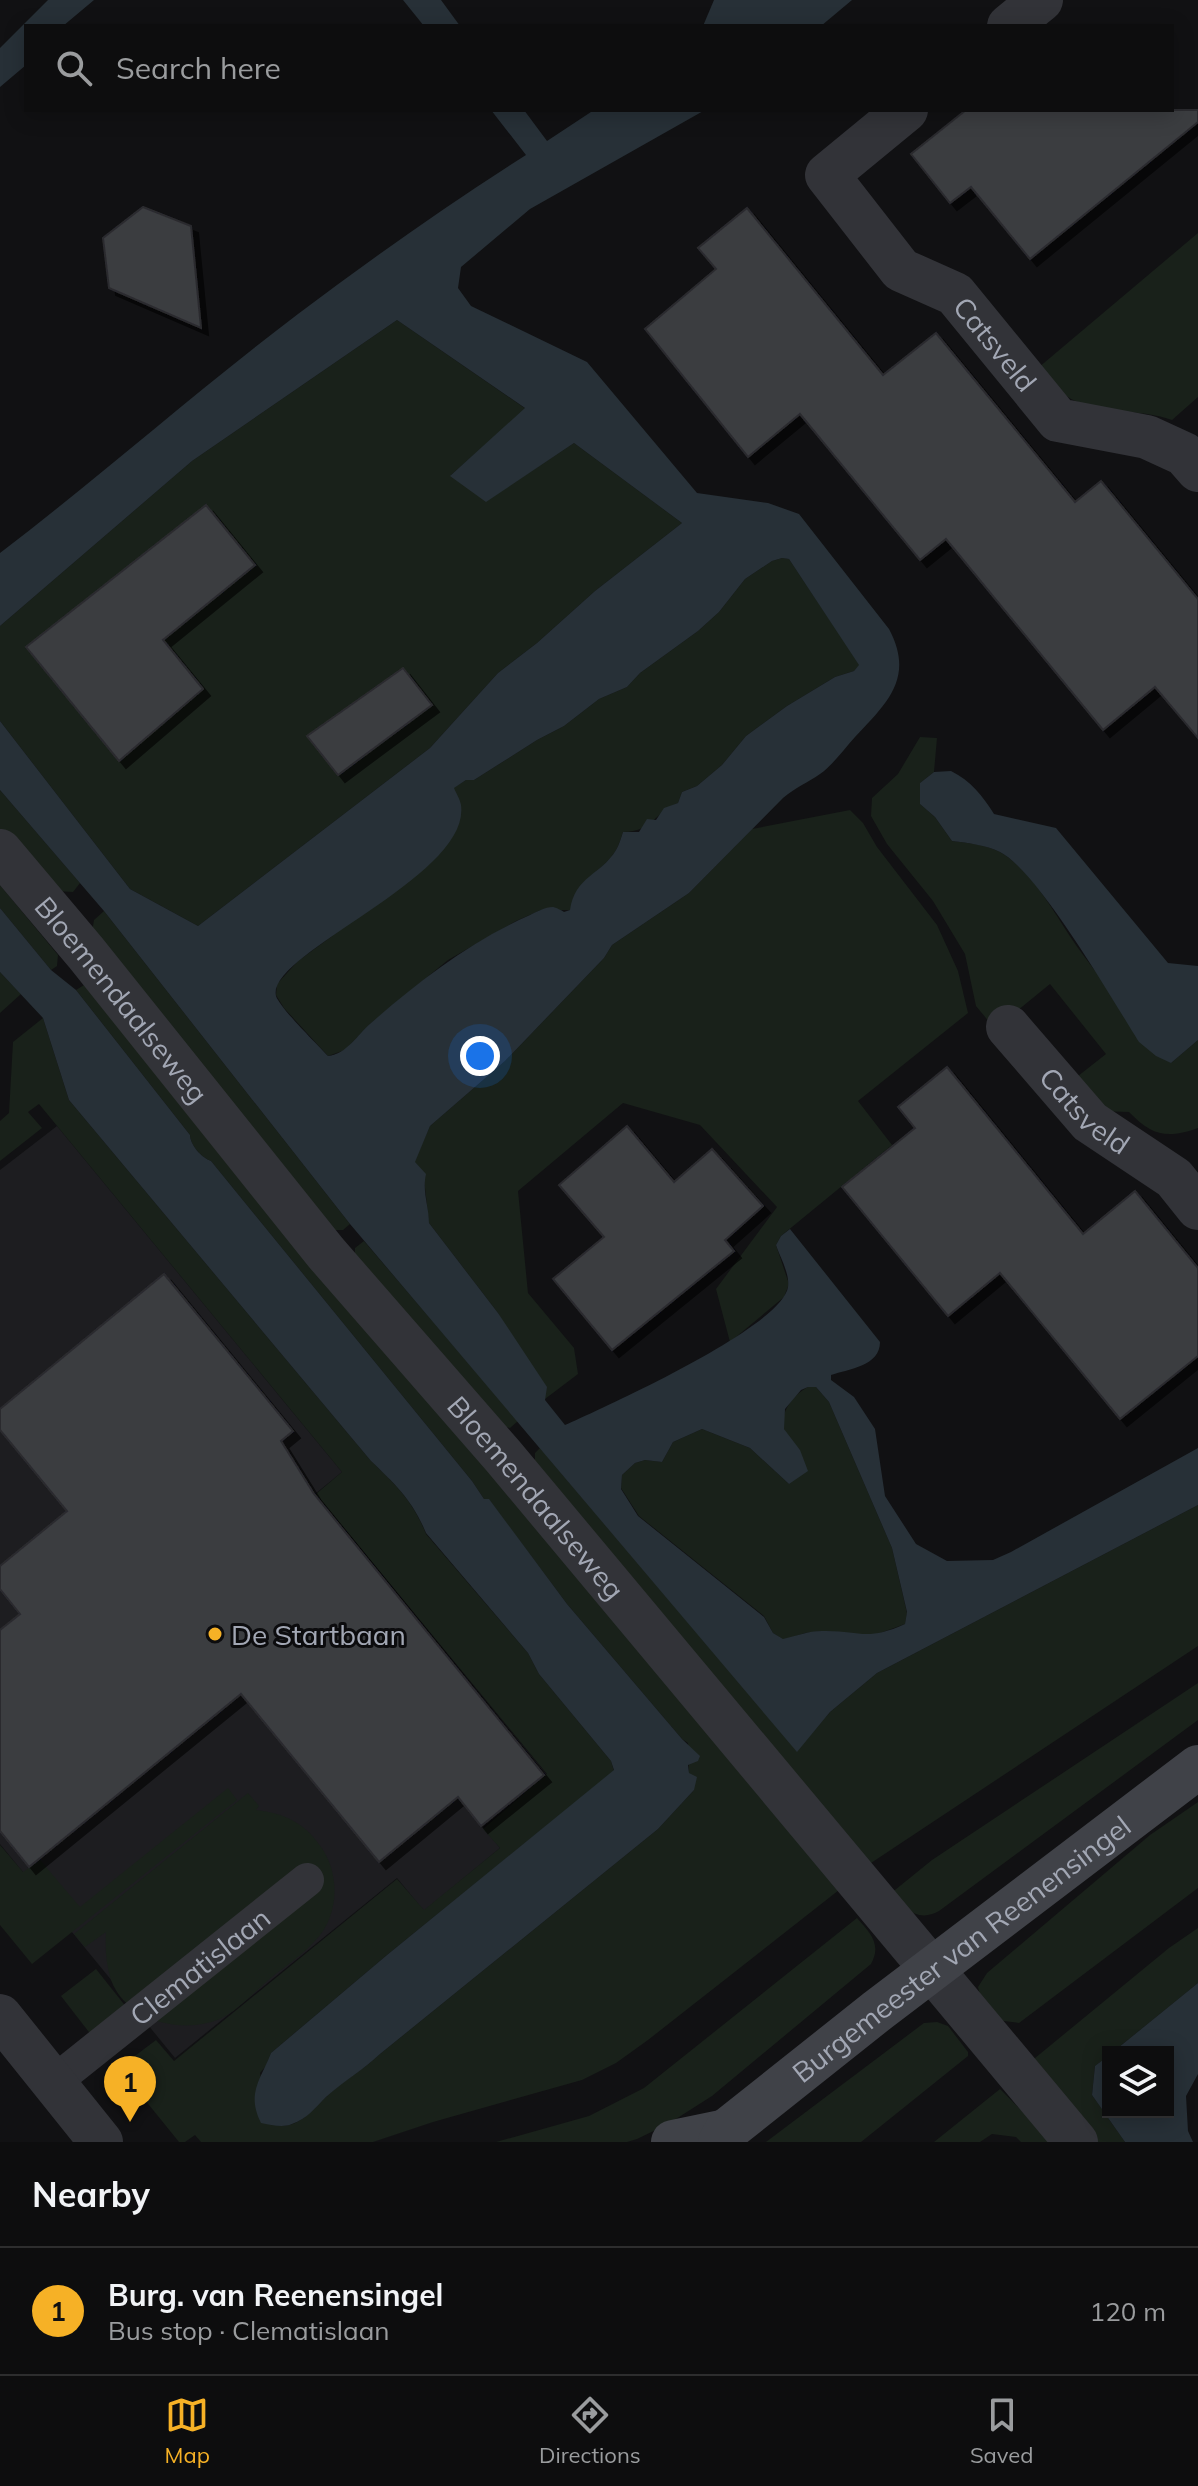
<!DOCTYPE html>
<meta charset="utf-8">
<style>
body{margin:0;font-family:Mulish,sans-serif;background:#161617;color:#f1f3f6}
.controls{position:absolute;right:24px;bottom:24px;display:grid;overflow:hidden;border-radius:0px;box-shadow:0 4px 20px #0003}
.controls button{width:72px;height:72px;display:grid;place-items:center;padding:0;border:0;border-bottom:2px solid #2d2d2e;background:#0d0d0e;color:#f1f3f6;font:40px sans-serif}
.you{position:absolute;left:480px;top:1056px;width:28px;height:28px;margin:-20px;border:6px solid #fff;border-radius:50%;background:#1a73e8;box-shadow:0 0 0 12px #1a73e833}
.badge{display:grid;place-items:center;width:52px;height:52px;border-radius:50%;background:#f6b126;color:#111;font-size:26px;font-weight:700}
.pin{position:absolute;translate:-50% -66px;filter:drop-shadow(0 2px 4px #0008)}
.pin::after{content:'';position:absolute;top:42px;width:28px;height:24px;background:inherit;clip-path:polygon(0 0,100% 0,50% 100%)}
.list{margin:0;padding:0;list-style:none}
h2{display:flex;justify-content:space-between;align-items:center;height:104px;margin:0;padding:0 32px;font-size:34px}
h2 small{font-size:26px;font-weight:400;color:#9a9c9e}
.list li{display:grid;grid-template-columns:52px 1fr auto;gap:24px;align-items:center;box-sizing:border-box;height:128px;padding:0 32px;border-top:2px solid #2d2d2e}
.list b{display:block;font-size:30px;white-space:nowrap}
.list p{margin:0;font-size:26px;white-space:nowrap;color:#9a9c9e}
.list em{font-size:26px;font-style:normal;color:#9a9c9e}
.icon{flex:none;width:44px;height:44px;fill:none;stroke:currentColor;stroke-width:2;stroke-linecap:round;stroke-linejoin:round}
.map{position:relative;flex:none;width:1198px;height:2142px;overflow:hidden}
.search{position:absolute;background:#0d0d0e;box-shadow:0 4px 20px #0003;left:24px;right:24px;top:24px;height:88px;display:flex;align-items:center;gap:20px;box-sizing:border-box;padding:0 28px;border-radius:0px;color:#9a9c9e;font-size:30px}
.sheet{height:232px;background:#0d0d0e}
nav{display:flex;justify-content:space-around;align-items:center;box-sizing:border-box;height:112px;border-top:2px solid #2d2d2e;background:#0d0d0e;font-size:22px;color:#9a9c9e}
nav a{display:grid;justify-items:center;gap:4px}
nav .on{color:#f6b126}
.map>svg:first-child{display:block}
.built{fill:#1d1d20}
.green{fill:#19211a}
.water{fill:#273037;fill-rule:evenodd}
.building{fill:#3b3c40;stroke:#2b2b2f;stroke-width:2;filter:url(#shadow)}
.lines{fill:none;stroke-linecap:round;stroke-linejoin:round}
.service{stroke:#323338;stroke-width:34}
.minor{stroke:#323338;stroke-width:44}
.secondary{stroke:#404248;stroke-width:44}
.poi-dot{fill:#f6b126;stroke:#0c0c0e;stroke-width:3}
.labels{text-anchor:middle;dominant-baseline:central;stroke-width:6;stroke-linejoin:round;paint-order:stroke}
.street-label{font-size:28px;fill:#a2a7b4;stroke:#0c0c0e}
.poi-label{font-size:28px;fill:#a2a7b4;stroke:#0c0c0e;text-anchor:start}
</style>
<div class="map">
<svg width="1198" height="2142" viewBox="0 0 1198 2142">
<defs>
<filter id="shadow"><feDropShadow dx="7" dy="7" stdDeviation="0" flood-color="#0009"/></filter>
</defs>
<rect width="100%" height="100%" fill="#111113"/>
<path class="built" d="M 57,1126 L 342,1472 L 315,1494 L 547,1775 L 483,1827 L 500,1848 L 424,1911 L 397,1878 L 175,2058 L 0,1844 L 0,1170 Z"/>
<g class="green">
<path d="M 1198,233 L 1198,397 L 1172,420 C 1140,408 1091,415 1065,395 C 1055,387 1047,377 1038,368 Z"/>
<path d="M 397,320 L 526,409 L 451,475 L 486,501 L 574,443 L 682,523 L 595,591 L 537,643 L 498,673 L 430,748 L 198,926 L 130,889 L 0,721 L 0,626 L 192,461 Z"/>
<path d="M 782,558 L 789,559 L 860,665 L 854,671 L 835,677 L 787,706 L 746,736 L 722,765 L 697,786 L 682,792 L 678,803 C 654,812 653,832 623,832 C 621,838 619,845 616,850 C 602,874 574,879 571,910 L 541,910 L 516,921 L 448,960 L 370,1024 L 345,1050 L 328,1056 L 284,1008 L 276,995 L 277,984 L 298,961 L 335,934 L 454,833 C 461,815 461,805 453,788 L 466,780 L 474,780 L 537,740 L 564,726 L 599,699 L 627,687 L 640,673 L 698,631 L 719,612 L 745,579 L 772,561 Z"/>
<path d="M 920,737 L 937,738 L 934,772 L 920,783 L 920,804 L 935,817 L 952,841 C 970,843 990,845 1005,855 C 1038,878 1058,921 1081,952 C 1109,991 1141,1026 1171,1063 L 1198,1040 L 1198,1128 C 1167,1139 1152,1136 1129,1112 L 1099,1111 L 1073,1080 L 1106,1054 L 1050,984 L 995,1029 L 976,1006 L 965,954 L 933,901 L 887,844 L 871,816 L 872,798 L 898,774 Z"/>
<path d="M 0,790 L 80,883 L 73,892 L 56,891 L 47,884 L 0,829 Z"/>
<path d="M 850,810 L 863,823 L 877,847 L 937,925 L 958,971 L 968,1013 L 858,1101 L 892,1145 L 781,1236 L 776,1245 L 789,1284 L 784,1297 L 730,1342 L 716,1289 L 777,1207 L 700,1125 L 623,1103 L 518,1191 L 528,1293 L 574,1348 L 578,1374 L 545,1399 L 498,1313 L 429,1223 L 424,1179 L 414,1162 L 430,1126 L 505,1061 L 604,958 L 612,945 L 689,893 L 752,829 Z"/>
<path d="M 0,885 L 58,955 L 57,966 L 51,970 L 0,908 Z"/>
<path d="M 104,911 L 350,1224 L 343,1230 L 329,1230 L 92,932 L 94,920 Z"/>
<path d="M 0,972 L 21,994 L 0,1013 Z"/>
<path d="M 84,985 L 839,1890 L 648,2040 L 616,2063 L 582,2080 L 433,2122 L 373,2142 L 201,2142 L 195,2135 L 185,2142 L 179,2142 L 119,2068 L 156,2040 L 174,2061 L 397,1879 L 424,1910 L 500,1848 L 483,1829 L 547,1774 L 316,1494 L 342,1472 L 39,1104 L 28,1112 L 42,1128 L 0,1161 L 0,1121 L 9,1113 L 13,1042 L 43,1018 L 69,1100 L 371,1461 C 396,1485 413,1501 426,1534 L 528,1653 L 539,1674 L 611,1761 L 614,1771 L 387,1955 L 271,2053 L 266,2066 L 260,2073 L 270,2125 C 279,2125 287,2127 295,2123 C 308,2117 315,2107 325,2098 C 342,2081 362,2071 380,2054 L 658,1829 L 694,1790 L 689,1773 L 688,1743 L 682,1739 L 567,1604 L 489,1500 L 484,1499 L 472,1481 L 211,1161 C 202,1158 190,1145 190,1135 L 76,990 Z"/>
<path d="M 364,1241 L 518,1421 L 510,1428 L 494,1424 L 355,1262 L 355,1248 Z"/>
<path d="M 808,1387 L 816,1387 L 829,1402 L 892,1548 L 907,1613 L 905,1624 L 872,1636 L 824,1631 L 805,1633 L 784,1640 L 773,1633 L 764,1616 L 639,1516 L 621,1488 L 622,1475 L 635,1463 L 645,1460 L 662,1462 L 673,1442 L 702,1429 L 750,1448 L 789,1484 L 800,1450 C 795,1445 786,1436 784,1429 C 779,1413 794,1394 808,1387 Z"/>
<path d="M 540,1448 L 797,1751 L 830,1712 L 877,1673 L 1198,1505 L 1198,1646 L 865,1867 L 535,1471 L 535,1453 Z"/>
<path d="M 1198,1683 L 1198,1720 L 939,1911 C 918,1923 904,1908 890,1894 L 932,1860 Z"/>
<path d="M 228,1788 L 237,1800 L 32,1964 L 0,1925 L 0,1845 L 23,1872 L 40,1860 L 80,1907 Z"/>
<path d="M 248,1793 L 259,1806 L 256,1810 C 284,1813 305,1823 321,1847 C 341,1875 339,1918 314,1942 C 302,1955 286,1966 272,1977 C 256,1990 238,2011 220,2019 C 182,2035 126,2021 111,1980 C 106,1964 105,1948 106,1932 L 85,1947 L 74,1934 Z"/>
<path d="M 1198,1802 L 1198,1888 L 1019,2023 L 996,2020 L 982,2003 L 978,1987 L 987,1973 L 1150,1835 Z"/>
<path d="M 857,1918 C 870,1933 882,1944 871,1964 L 712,2096 L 668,2124 L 637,2139 L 627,2142 L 496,2142 L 589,2116 L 644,2088 Z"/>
<path d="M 1198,1928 L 1198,1983 L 1113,2052 L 1108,2052 L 1108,2056 L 1095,2066 L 1092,2095 L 1125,2142 L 1093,2142 L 1029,2063 L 1169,1948 Z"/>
<path d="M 96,1969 L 127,2008 L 92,2036 L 61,1996 Z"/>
<path d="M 937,2022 L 948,2026 L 968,2052 L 968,2056 L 861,2142 L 766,2142 L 924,2023 Z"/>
<path d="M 1000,2089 L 1053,2142 L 1021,2142 L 1016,2137 L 992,2134 L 980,2142 L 934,2142 Z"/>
</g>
<g class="water">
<path d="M 48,0 L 94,0 L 63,26 L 26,26 L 26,65 L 0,87 L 0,48 Z"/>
<path d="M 403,0 L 441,0 L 460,26 L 424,26 Z"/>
<path d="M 714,0 L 852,0 L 821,26 L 703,26 Z"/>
<path d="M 491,110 L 524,110 L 547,141 L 594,110 L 705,110 L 530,209 L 461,267 L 458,288 L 471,306 L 587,362 L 697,493 L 768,503 L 799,514 L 889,629 C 915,678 887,703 855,737 C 844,749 833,765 820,774 C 807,783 796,787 783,798 L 689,893 L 612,945 L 604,958 L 505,1061 L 430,1126 L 415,1162 L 426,1174 C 422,1192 429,1206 429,1223 L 498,1313 L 547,1387 L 545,1400 L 565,1425 C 605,1407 782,1327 788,1287 C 790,1274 780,1257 776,1245 L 781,1236 L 790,1229 L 880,1342 C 880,1366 849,1369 831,1375 L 831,1380 L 854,1397 L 875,1429 L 885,1496 L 916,1544 L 947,1561 L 993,1560 L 1011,1552 L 1198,1448 L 1198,1505 L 877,1673 L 830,1712 L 797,1752 L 350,1224 L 104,911 L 0,790 L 0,721 L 130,889 L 198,926 L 430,748 L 498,673 L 537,643 L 595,591 L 682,523 L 574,443 L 486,502 L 450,476 L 525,408 L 397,320 L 192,461 L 0,626 L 0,553 C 101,476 196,391 298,314 C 372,258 448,205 526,155 ZM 782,558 L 789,559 L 859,665 L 854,671 L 835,677 L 787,706 L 746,736 L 722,765 L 697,786 L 682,792 L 678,803 L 664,808 L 656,820 L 647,819 L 639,832 L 623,832 C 621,838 619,845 616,850 C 601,875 575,876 570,910 L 564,912 C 563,911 555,907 553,907 C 545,907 536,912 530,915 C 471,941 419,981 371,1023 C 357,1035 347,1054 328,1056 C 317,1044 280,1008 276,996 C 266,953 471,877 461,805 C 460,799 456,793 454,788 L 466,780 L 474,780 L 537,740 L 564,726 L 599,699 L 627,687 L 640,673 L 698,631 L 719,612 L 745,579 L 772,561 ZM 808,1387 L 816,1387 L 829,1402 L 892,1548 L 907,1612 L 905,1624 C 865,1642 860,1630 822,1631 C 808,1631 796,1636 783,1639 L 773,1633 L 764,1617 L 638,1516 L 621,1489 L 622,1475 L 635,1463 L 645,1460 L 662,1462 L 673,1442 L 702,1429 L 750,1448 L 789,1484 L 808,1471 L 800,1450 L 784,1429 L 785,1409 L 801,1390 Z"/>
<path d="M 951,771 C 971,781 982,795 994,814 L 1056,828 L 1168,963 L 1198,966 L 1198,1040 L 1171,1063 L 1156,1056 L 1139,1042 C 1113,1001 1038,871 1000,852 C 985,845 969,843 952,841 L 935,817 L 920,804 L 920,783 L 934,772 Z"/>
<path d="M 0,908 L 51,970 L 76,990 L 190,1135 C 190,1145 202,1158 211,1161 L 472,1481 L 484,1499 L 489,1499 L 567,1604 L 682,1739 L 700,1756 L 698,1761 L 688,1765 L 689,1773 L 697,1777 L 694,1790 L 658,1829 L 380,2054 C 363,2070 344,2081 326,2097 C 316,2107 307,2119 292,2124 C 283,2128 271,2125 261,2123 C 246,2093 261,2079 271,2053 L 387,1955 L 614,1770 L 611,1761 L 539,1674 L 528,1653 L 426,1533 C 413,1501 396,1485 371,1461 L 69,1100 L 43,1018 L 0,972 Z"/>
<path d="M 1198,1983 L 1198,2074 L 1186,2096 L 1188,2131 L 1193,2142 L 1125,2142 L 1092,2095 L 1095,2066 L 1108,2056 L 1108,2112 L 1168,2112 L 1168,2052 L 1113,2052 Z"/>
</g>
<g class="building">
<path d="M 966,110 L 1198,110 L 1198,122 L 1030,259 L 971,187 L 950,203 L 911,154 Z"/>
<path d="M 143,207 L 191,226 L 201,328 L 109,288 L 103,238 Z"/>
<path d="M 747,208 L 883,375 L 936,333 L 1075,502 L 1101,481 L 1198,599 L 1198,738 L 1155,687 L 1103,730 L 946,539 L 920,560 L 800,414 L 748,457 L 645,329 L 716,269 L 698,248 Z"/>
<path d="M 206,505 L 255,565 L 163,640 L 203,689 L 119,761 L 26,647 Z"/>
<path d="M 403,668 L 432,705 L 338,775 L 307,736 Z"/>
<path d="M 947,1067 L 1083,1234 L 1135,1191 L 1198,1268 L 1198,1356 L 1120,1419 L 1000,1273 L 948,1316 L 842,1187 L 915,1128 L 898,1107 Z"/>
<path d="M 627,1126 L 674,1182 L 712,1149 L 763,1206 L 725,1240 L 734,1251 L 612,1350 L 553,1279 L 604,1237 L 559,1185 Z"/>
<path d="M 164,1274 L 293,1431 L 281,1441 L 314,1494 L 544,1775 L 481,1826 L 458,1797 L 379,1862 L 241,1694 L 29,1867 L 0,1831 L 0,1630 L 20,1614 L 0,1589 L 0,1566 L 67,1511 L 0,1430 L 0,1409 Z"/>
</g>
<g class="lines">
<path class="service" id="s1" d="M 54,2082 L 307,1880"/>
<g class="minor">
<path d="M 1009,26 L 1041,0"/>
<path id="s2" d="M 906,110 L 827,175 L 901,270 L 955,294 L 1058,420 L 1147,437 L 1184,454 L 1198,470"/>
<path id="s3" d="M 0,851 L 86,953 L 326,1253 L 503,1456 L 1076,2142"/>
<path id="s4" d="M 1008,1027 L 1090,1122 L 1174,1178 L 1198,1208"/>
<path d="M 0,2016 L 101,2142"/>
</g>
<g class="secondary">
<path d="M 673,2142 L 726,2131"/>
<path id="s5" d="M 720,2142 L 726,2131 L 877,2011 L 1198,1767"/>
</g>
</g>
<circle class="poi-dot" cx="215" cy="1634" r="8"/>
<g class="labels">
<g class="street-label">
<text stroke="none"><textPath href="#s2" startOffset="346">Catsveld</textPath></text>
<text stroke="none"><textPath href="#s3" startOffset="192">Bloemendaalseweg</textPath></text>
<text stroke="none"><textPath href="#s4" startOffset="114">Catsveld</textPath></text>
<text stroke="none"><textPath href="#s3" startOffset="840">Bloemendaalseweg</textPath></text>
<text stroke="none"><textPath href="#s5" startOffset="310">Burgemeester van Reenensingel</textPath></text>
<text stroke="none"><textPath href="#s1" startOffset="186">Clematislaan</textPath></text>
</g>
<g class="poi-label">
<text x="231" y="1634">De Startbaan</text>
</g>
</g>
</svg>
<div class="controls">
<button><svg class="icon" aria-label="layers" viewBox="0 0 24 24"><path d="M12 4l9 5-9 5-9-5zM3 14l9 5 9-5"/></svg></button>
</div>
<div class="you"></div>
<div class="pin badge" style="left:130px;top:2122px">1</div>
<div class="search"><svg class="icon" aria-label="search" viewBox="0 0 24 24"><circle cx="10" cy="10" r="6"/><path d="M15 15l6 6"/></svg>Search here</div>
</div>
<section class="sheet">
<h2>Nearby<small></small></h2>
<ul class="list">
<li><span class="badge">1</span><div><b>Burg. van Reenensingel</b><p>Bus stop · Clematislaan</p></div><em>120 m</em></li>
</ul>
</section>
<nav>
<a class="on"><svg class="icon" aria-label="map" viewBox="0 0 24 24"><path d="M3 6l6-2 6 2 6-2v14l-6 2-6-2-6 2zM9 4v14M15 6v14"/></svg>Map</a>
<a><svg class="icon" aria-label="directions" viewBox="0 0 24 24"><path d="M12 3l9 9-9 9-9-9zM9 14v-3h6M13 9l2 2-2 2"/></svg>Directions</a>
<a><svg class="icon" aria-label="saved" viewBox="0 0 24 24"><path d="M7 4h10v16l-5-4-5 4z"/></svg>Saved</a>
</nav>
